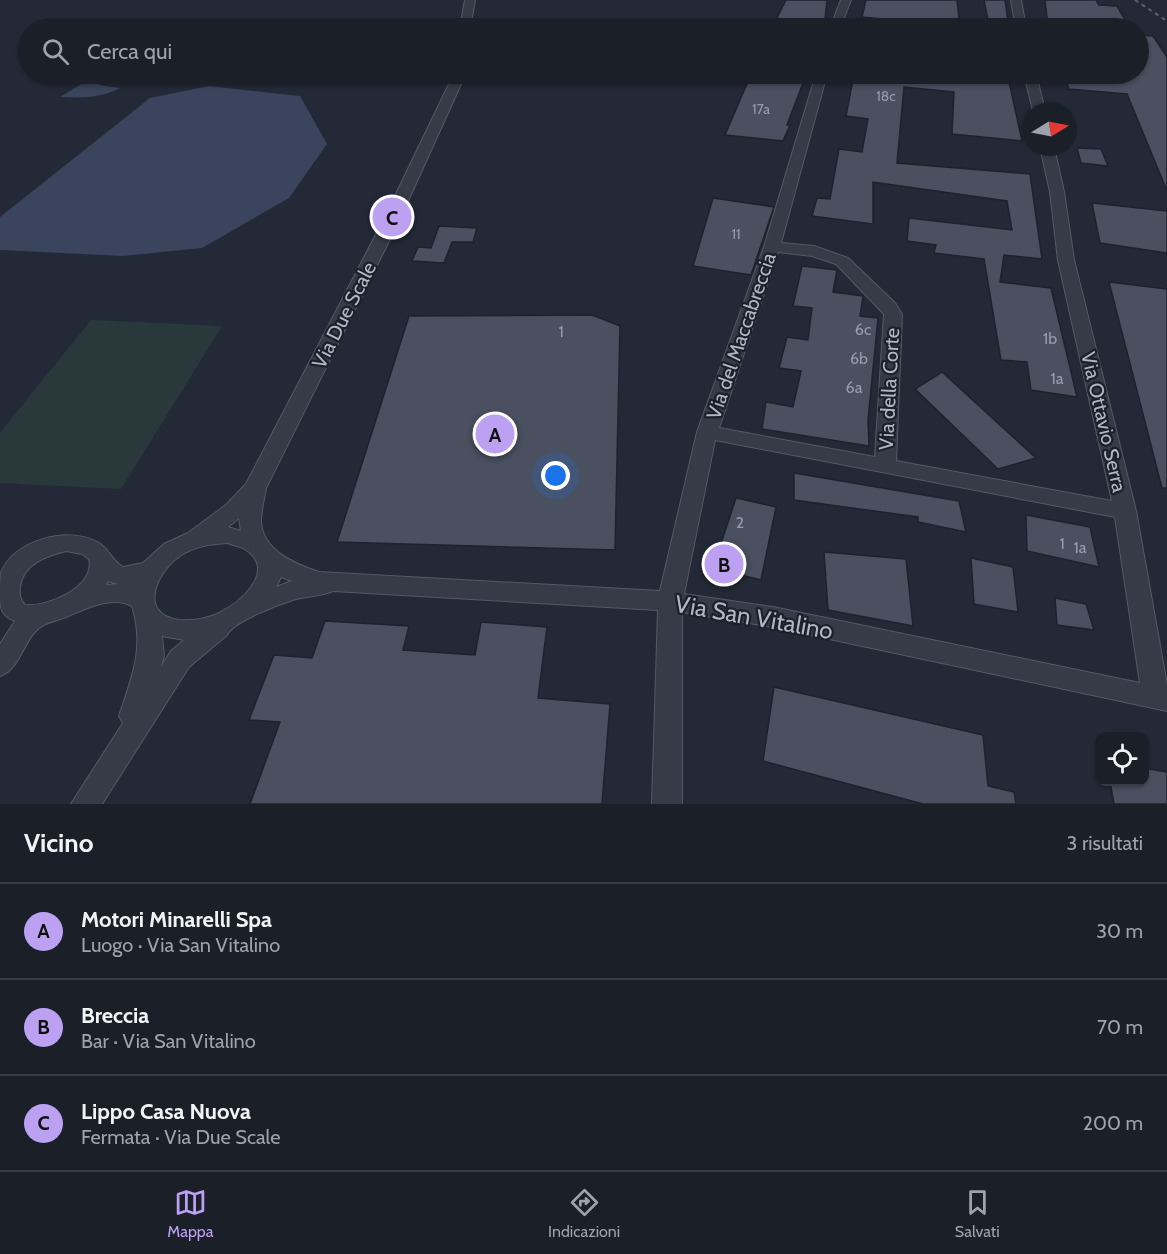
<!DOCTYPE html>
<html lang="it">
<meta charset="utf-8">
<style>
body{margin:0;font-family:Cabin,sans-serif;background:#272c34;color:#f1f3f6}
.controls{position:absolute;right:18px;bottom:18px;display:grid;overflow:hidden;border-radius:12px;box-shadow:0 2px 4px #0004}
.controls button{width:54px;height:54px;display:grid;place-items:center;padding:0;border:0;border-bottom:2px solid #383d45;background:#1a1f28;color:#f1f3f6;font:30px sans-serif}
.compass{position:absolute;left:1023px;top:102px;width:54px;height:54px;border-radius:50%;background:#1a1f28;box-shadow:0 2px 4px #0004;rotate:80deg}
.you{position:absolute;left:556px;top:476px;width:21px;height:21px;margin:-15px;border:4px solid #fff;border-radius:50%;background:#1a73e8;box-shadow:0 0 0 9px #1a73e833}
.badge{display:grid;place-items:center;width:39px;height:39px;border-radius:50%;background:#bca0f2;color:#111;font-size:20px;font-weight:700}
.pin{position:absolute;translate:-50% -50%;border:3px solid #fff;box-shadow:0 2px 6px #0006}
.list{margin:0;padding:0;list-style:none}
h2{display:flex;justify-content:space-between;align-items:center;height:78px;margin:0;padding:0 24px;font-size:26px}
h2 small{font-size:20px;font-weight:400;color:#9fa2a8}
.list li{display:grid;grid-template-columns:39px 1fr auto;gap:18px;align-items:center;box-sizing:border-box;height:96px;padding:0 24px;border-top:2px solid #383d45}
.list b{display:block;font-size:22px;white-space:nowrap}
.list p{margin:0;font-size:20px;white-space:nowrap;color:#9fa2a8}
.list em{font-size:20px;font-style:normal;color:#9fa2a8}
.icon{flex:none;width:33px;height:33px;fill:none;stroke:currentColor;stroke-width:2;stroke-linecap:round;stroke-linejoin:round}
.map{position:relative;flex:none;width:1167px;height:804px;overflow:hidden}
.search{position:absolute;background:#1a1f28;box-shadow:0 2px 4px #0004;left:18px;right:18px;top:18px;height:66px;display:flex;align-items:center;gap:15px;box-sizing:border-box;padding:0 21px;border-radius:33px;color:#9fa2a8;font-size:22px}
.sheet{height:366px;background:#1a1f28}
nav{display:flex;justify-content:space-around;align-items:center;box-sizing:border-box;height:84px;border-top:2px solid #383d45;background:#1a1f28;font-size:16px;color:#9fa2a8}
nav a{display:grid;justify-items:center;gap:3px}
nav .on{color:#bca0f2}
.map>svg:first-child{display:block}
.green{fill:#29393b}
.water{fill:#3a445d}
.building{fill:#4a5060;stroke:#1e222d;stroke-width:1.5}
.lines{fill:none;stroke-linecap:round;stroke-linejoin:round}
.minor-casing{stroke:#545965;stroke-width:2}
.minor{fill:#373b47;fill-rule:evenodd}
.rail{stroke:#5b616f;stroke-width:2;stroke-dasharray:4 4;stroke-linecap:butt}
.labels{text-anchor:middle;dominant-baseline:central;stroke-width:4.5;stroke-linejoin:round;paint-order:stroke}
.far-number-label{font-size:14px;fill:#979caa}
.number-label{font-size:16px;fill:#979caa}
.street-label{font-size:20px;fill:#b1b6c3;stroke:#1c202b}
.near-street-label{font-size:24px;fill:#b1b6c3;stroke:#1c202b}
</style>
<div class="map">
<svg width="1167" height="804" viewBox="0 0 1167 804">
<rect width="100%" height="100%" fill="#232936"/>
<path class="green" d="M 91,320 L 222,326 L 121,489 L 0,483 L 0,433 Z"/>
<g class="water">
<path d="M 98,74 L 110,74 L 102,76 L 99,85 L 120,88 C 103,98 80,98 60,97 Z"/>
<path d="M 209,86 L 300,96 L 327,144 L 289,198 L 202,248 L 123,256 L 0,250 L 0,217 L 150,98 Z"/>
</g>
<g class="building">
<path d="M 786,0 L 827,0 L 824,28 L 772,28 Z"/>
<path d="M 866,0 L 957,0 L 960,28 L 922,28 L 922,23 L 862,17 Z"/>
<path d="M 984,0 L 1005,0 L 1009,28 L 989,26 Z"/>
<path d="M 1045,0 L 1096,0 L 1099,5 L 1117,6 L 1130,28 L 1048,26 Z"/>
<path d="M 1138,35 L 1153,36 L 1167,57 L 1167,191 L 1127,94 L 1069,89 L 1064,74 L 1138,75 Z"/>
<path d="M 854,74 L 971,74 L 1008,77 L 1022,141 L 952,134 L 954,92 L 904,87 L 897,163 L 1030,174 L 1042,259 L 1004,255 L 1000,282 L 1051,288 L 1077,397 L 1031,390 L 1027,362 L 1001,360 L 984,259 L 934,253 L 936,245 L 907,241 L 909,218 L 1012,230 L 1007,201 L 873,182 L 873,224 L 812,216 L 817,198 L 830,199 L 839,149 L 862,152 L 868,119 L 846,116 Z"/>
<path d="M 749,79 L 803,83 L 787,125 L 790,125 L 783,141 L 725,135 Z"/>
<path d="M 1077,148 L 1101,149 L 1108,166 L 1081,163 Z"/>
<path d="M 713,198 L 774,207 L 751,275 L 693,266 Z"/>
<path d="M 1092,203 L 1167,211 L 1167,253 L 1100,243 Z"/>
<path d="M 439,226 L 477,228 L 473,242 L 452,242 L 444,263 L 412,261 L 418,247 L 431,248 Z"/>
<path d="M 802,266 L 837,270 L 833,292 L 863,296 L 860,316 L 878,318 L 868,420 L 869,446 L 762,429 L 766,402 L 793,407 L 801,371 L 779,368 L 787,337 L 808,340 L 812,308 L 793,306 Z"/>
<path d="M 1109,282 L 1167,289 L 1167,488 L 1162,488 Z"/>
<path d="M 592,315 L 620,326 L 615,550 L 337,542 L 409,316 Z"/>
<path d="M 942,372 L 1036,458 L 998,469 L 915,389 Z"/>
<path d="M 794,473 L 959,501 L 966,532 L 918,522 L 918,517 L 794,500 Z"/>
<path d="M 736,498 L 776,507 L 761,580 L 713,568 Z"/>
<path d="M 1026,515 L 1090,527 L 1099,567 L 1027,551 Z"/>
<path d="M 824,552 L 906,559 L 913,626 L 828,610 Z"/>
<path d="M 971,558 L 1013,567 L 1018,612 L 974,604 Z"/>
<path d="M 1055,598 L 1086,604 L 1094,630 L 1057,625 Z"/>
<path d="M 325,621 L 409,626 L 403,650 L 475,655 L 481,622 L 547,627 L 538,698 L 610,704 L 602,804 L 250,804 L 280,722 L 249,720 L 274,655 L 312,658 Z"/>
<path d="M 774,687 L 983,735 L 988,786 L 1014,792 L 1016,804 L 923,804 L 763,761 Z"/>
<path d="M 1144,768 L 1167,772 L 1167,804 L 1114,804 L 1110,782 L 1144,782 Z"/>
</g>
<g class="lines">
<g class="minor-casing">
<g id="minor">
<path d="M 465,0 L 475,0 L 470,28 L 460,28 Z"/>
<path d="M 841,0 L 851,0 L 840,28 L 830,28 Z"/>
<path d="M 1011,0 L 1021,0 L 1026,28 L 1016,28 Z"/>
<path d="M 451,74 L 462,74 L 461,84 L 398,223 L 266,488 C 264,499 261,511 261,522 C 263,551 295,564 319,572 L 660,591 L 697,432 L 764,247 L 816,74 L 827,74 L 781,243 L 814,246 L 848,258 L 895,303 L 902,314 L 896,461 L 1112,501 L 1058,260 L 1050,192 L 1040,147 L 1054,147 L 1064,192 L 1074,260 L 1136,511 L 1167,685 L 1167,711 L 773,627 L 682,612 L 682,804 L 652,804 L 658,610 L 333,591 C 321,596 308,596 296,599 C 280,604 234,621 227,635 L 189,667 L 102,804 L 71,804 L 123,723 L 119,716 C 132,677 145,647 132,606 C 112,595 85,609 66,617 C 54,622 43,622 34,633 C 22,647 18,670 0,676 L 0,644 L 15,621 C 2,616 0,609 0,596 C 0,589 0,580 1,573 C 13,540 68,526 97,542 C 109,548 111,560 123,567 L 143,563 L 164,544 L 188,533 L 226,505 L 246,484 L 382,223 L 449,84 ZM 778,252 L 812,256 L 836,264 L 884,314 L 875,457 L 719,428 ZM 715,440 L 1115,517 L 1140,683 L 773,607 L 684,594 ZM 239,518 L 241,531 L 228,527 ZM 228,543 C 235,546 244,547 249,552 C 275,574 239,603 219,613 C 207,619 191,621 179,620 C 137,614 157,571 180,556 C 195,546 211,544 228,543 ZM 66,551 L 82,554 L 89,559 C 96,587 48,607 25,605 C 20,599 19,595 20,587 C 23,564 46,556 66,551 ZM 281,577 L 292,581 L 276,587 ZM 108,581 L 118,584 L 106,585 ZM 162,636 L 184,640 L 171,651 L 161,667 L 164,656 Z"/>
<path d="M 1024,74 L 1036,74 L 1045,111 L 1033,111 Z"/>
</g>
</g>
<use href="#minor" class="minor"/>
<path class="rail" d="M 1135,0 L 1167,21"/>
</g>
<g class="labels">
<g class="far-number-label">
<text x="886" y="96">18c</text>
<text x="761" y="109">17a</text>
<text x="736" y="234">11</text>
</g>
<g class="number-label">
<text x="863" y="329">6c</text>
<text x="561" y="331">1</text>
<text x="1050" y="338">1b</text>
<text x="859" y="358">6b</text>
<text x="1057" y="378">1a</text>
<text x="854" y="387">6a</text>
<text x="740" y="522">2</text>
<text x="1062" y="543">1</text>
<text x="1080" y="547">1a</text>
</g>
<g class="street-label">
<text transform="translate(344 315) rotate(-63)">Via Due Scale</text>
<text transform="translate(741 336) rotate(-71)">Via del Maccabreccia</text>
<text transform="translate(889 389) rotate(-87)">Via della Corte</text>
<text transform="translate(1104 422) rotate(77)">Via Ottavio Serra</text>
</g>
<g class="near-street-label">
<text transform="translate(754 617) rotate(10)">Via San Vitalino</text>
</g>
</g>
</svg>
<div class="controls">
<button><svg class="icon" aria-label="locate" viewBox="0 0 24 24"><circle cx="12" cy="12" r="6"/><path d="M12 2v4M12 18v4M2 12h4M18 12h4"/></svg></button>
</div>
<svg class="compass" viewBox="-18 -18 36 36"><path d="M0-13l5 13h-10z" fill="#e53935"/><path d="M0 13l5-13h-10z" fill="#9fa2a8"/></svg>
<div class="you"></div>
<div class="pin badge" style="left:495px;top:434px">A</div>
<div class="pin badge" style="left:724px;top:564px">B</div>
<div class="pin badge" style="left:392px;top:217px">C</div>
<div class="search"><svg class="icon" aria-label="search" viewBox="0 0 24 24"><circle cx="10" cy="10" r="6"/><path d="M15 15l6 6"/></svg>Cerca qui</div>
</div>
<section class="sheet">
<h2>Vicino<small>3 risultati</small></h2>
<ul class="list">
<li><span class="badge">A</span><div><b>Motori Minarelli Spa</b><p>Luogo · Via San Vitalino</p></div><em>30 m</em></li>
<li><span class="badge">B</span><div><b>Breccia</b><p>Bar · Via San Vitalino</p></div><em>70 m</em></li>
<li><span class="badge">C</span><div><b>Lippo Casa Nuova</b><p>Fermata · Via Due Scale</p></div><em>200 m</em></li>
</ul>
</section>
<nav>
<a class="on"><svg class="icon" aria-label="map" viewBox="0 0 24 24"><path d="M3 6l6-2 6 2 6-2v14l-6 2-6-2-6 2zM9 4v14M15 6v14"/></svg>Mappa</a>
<a><svg class="icon" aria-label="directions" viewBox="0 0 24 24"><path d="M12 3l9 9-9 9-9-9zM9 14v-3h6M13 9l2 2-2 2"/></svg>Indicazioni</a>
<a><svg class="icon" aria-label="saved" viewBox="0 0 24 24"><path d="M7 4h10v16l-5-4-5 4z"/></svg>Salvati</a>
</nav>
